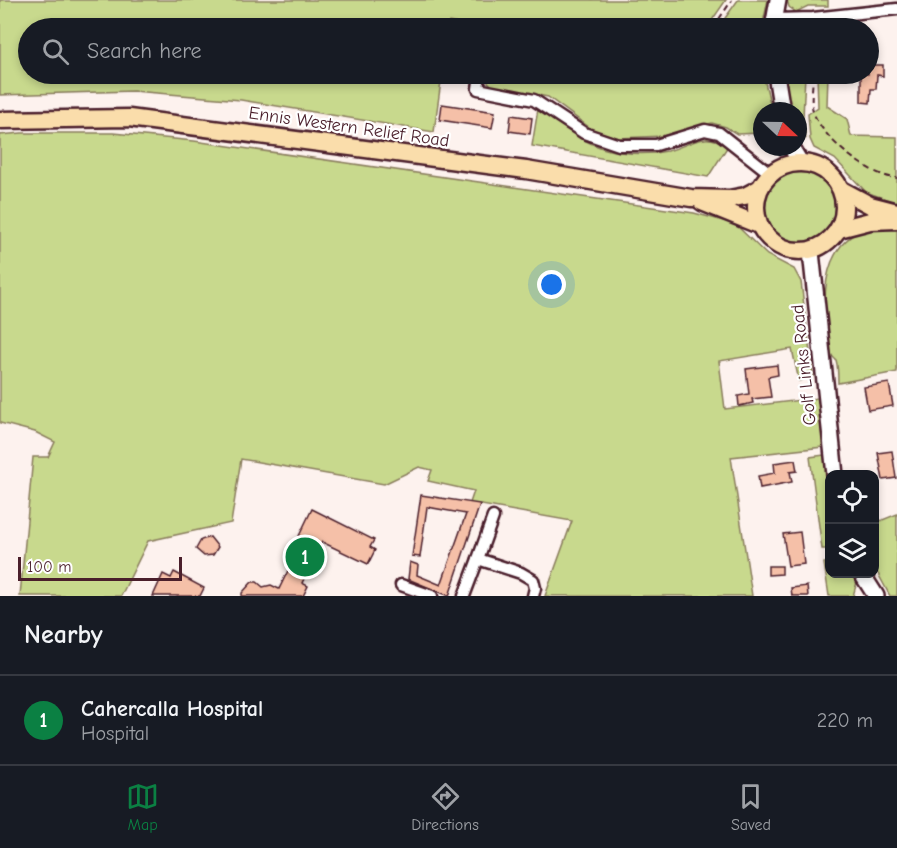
<!DOCTYPE html>
<style>
body{margin:0;font-family:"Comic Neue",sans-serif;background:#242831;color:#f1f3f6}
.controls{position:absolute;right:18px;bottom:18px;display:grid;overflow:hidden;border-radius:12px;box-shadow:0 3px 9px #0003}
.controls button{width:54px;height:54px;display:grid;place-items:center;padding:0;border:0;border-bottom:2px solid #363941;background:#171b24;color:#f1f3f6;font:30px sans-serif}
.compass{position:absolute;left:753px;top:102px;width:54px;height:54px;border-radius:50%;background:#171b24;box-shadow:0 3px 9px #0003;rotate:112deg}
.scale{position:absolute;left:18px;bottom:15px;width:164px;box-sizing:border-box;padding-left:6px;border:3px solid #4a1f2b;border-top:0;font-size:16px;line-height:21px;white-space:nowrap;color:#4a1f2b;-webkit-text-stroke:4px #fff;paint-order:stroke}
.you{position:absolute;left:552px;top:285px;width:21px;height:21px;margin:-15px;border:4px solid #fff;border-radius:50%;background:#1a73e8;box-shadow:0 0 0 9px #1a73e833}
.badge{display:grid;place-items:center;width:39px;height:39px;border-radius:50%;background:#0b8043;color:#fff;font-size:20px;font-weight:700}
.pin{position:absolute;translate:-50% -50%;border:3px solid #fff;box-shadow:0 2px 6px #0006}
.list{margin:0;padding:0;list-style:none}
h2{display:flex;justify-content:space-between;align-items:center;height:78px;margin:0;padding:0 24px;font-size:26px}
h2 small{font-size:20px;font-weight:400;color:#9ea1a6}
.list li{display:grid;grid-template-columns:39px 1fr auto;gap:18px;align-items:center;box-sizing:border-box;height:90px;padding:0 24px;border-top:2px solid #363941}
.list b{display:block;font-size:22px;white-space:nowrap}
.list p{margin:0;font-size:20px;white-space:nowrap;color:#9ea1a6}
.list em{font-size:20px;font-style:normal;color:#9ea1a6}
.icon{flex:none;width:33px;height:33px;fill:none;stroke:currentColor;stroke-width:2;stroke-linecap:round;stroke-linejoin:round}
.map{position:relative;flex:none;width:897px;height:596px;overflow:hidden}
.search{position:absolute;background:#171b24;box-shadow:0 3px 9px #0003;left:18px;right:18px;top:18px;height:66px;display:flex;align-items:center;gap:15px;box-sizing:border-box;padding:0 21px;border-radius:33px;color:#9ea1a6;font-size:22px}
.sheet{height:168px;background:#171b24}
nav{display:flex;justify-content:space-around;align-items:center;box-sizing:border-box;height:84px;border-top:2px solid #363941;background:#171b24;font-size:16px;color:#9ea1a6}
nav a{display:grid;justify-items:center;gap:3px}
nav .on{color:#0b8043}
.map>svg:first-child{display:block}
.green{fill:#c8d98d;stroke:#897c5c;stroke-width:1.5}
.building{fill:#f5c0a8;stroke:#4a1f2b;stroke-width:1.5}
.lines{fill:none;stroke-linecap:round;stroke-linejoin:round}
.street-casing{stroke:#4a1f2b;stroke-width:15}
.secondary-casing{stroke:#4a1f2b;stroke-width:20}
.primary-casing{stroke:#4a1f2b;stroke-width:21}
.path{stroke:#4a1f2b;stroke-width:2;stroke-dasharray:6 4.5;stroke-linecap:butt}
.street{stroke:#fff;stroke-width:10}
.secondary{stroke:#fff;stroke-width:15}
.primary{stroke:#faddab;stroke-width:16}
.labels{text-anchor:middle;dominant-baseline:central;stroke-width:4.5;stroke-linejoin:round;paint-order:stroke}
.street-label{font-size:18px;fill:#4a1f2b;stroke:#fff}
</style>
<div class="map">
<svg width="897" height="596" viewBox="0 0 897 596">
<rect width="100%" height="100%" fill="#fdf2ee"/>
<filter id="ink" filterUnits="userSpaceOnUse"><feTurbulence type="fractalNoise" baseFrequency=".0167" numOctaves="2"/><feDisplacementMap in="SourceGraphic" scale="12" xChannelSelector="R" yChannelSelector="G"/><feConvolveMatrix kernelMatrix="1 2 1 2 8 2 1 2 1" color-interpolation-filters="sRGB"/></filter>
<g filter="url(#ink)">
<g class="green">
<path d="M 0,0 L 726,0 L 710,23 L 716,28 L 484,28 L 449,22 L 448,28 L 28,28 L 28,74 L 442,74 L 434,132 L 241,100 L 133,91 L 0,95 Z"/>
<path d="M 738,0 L 768,0 L 762,28 L 718,28 Z"/>
<path d="M 787,0 L 828,0 L 828,6 L 808,6 L 796,12 L 789,7 Z"/>
<path d="M 489,74 L 763,74 L 772,111 L 762,111 L 762,133 L 737,134 L 726,127 L 712,123 L 663,136 L 619,138 L 593,130 L 548,97 L 492,86 L 488,82 Z"/>
<path d="M 783,74 L 805,74 L 803,118 L 806,139 L 798,128 L 798,111 L 791,111 Z"/>
<path d="M 817,74 L 828,74 L 827,106 L 847,119 L 851,136 L 897,137 L 897,203 L 866,192 L 835,159 L 814,148 L 810,139 L 808,114 L 818,107 Z"/>
<path d="M 538,109 C 564,127 588,148 620,152 C 635,154 653,154 667,151 C 692,145 703,130 728,146 L 708,177 L 532,146 Z"/>
<path d="M 22,133 L 113,133 L 194,141 L 694,213 L 735,224 L 767,255 L 794,269 L 801,282 L 813,376 L 799,381 L 792,349 L 719,361 L 725,409 L 818,398 L 823,447 L 731,457 L 752,596 L 545,596 L 572,521 L 470,503 L 474,491 L 428,481 L 432,470 L 419,467 L 384,484 L 241,459 L 231,523 L 148,541 L 121,596 L 20,596 L 33,457 L 48,457 L 55,442 L 35,432 L 0,423 L 0,135 Z"/>
<circle cx="800" cy="207" r="39"/>
<path d="M 869,228 L 897,230 L 897,372 L 838,383 C 838,377 838,366 836,360 C 834,358 831,356 831,353 C 822,311 816,243 869,228 Z"/>
<path d="M 824,455 L 829,496 L 830,549 L 822,549 L 810,457 Z"/>
<path d="M 897,514 L 897,596 L 890,596 L 875,568 L 875,523 Z"/>
<path d="M 829,562 L 830,574 L 855,574 L 857,582 L 853,596 L 829,596 L 824,563 Z"/>
</g>
<g class="building">
<path d="M 868,65 L 883,65 L 883,76 L 877,75 L 876,89 L 871,89 L 870,103 L 861,102 L 861,74 L 868,74 Z"/>
<path d="M 442,104 L 495,112 L 492,128 L 440,120 Z"/>
<path d="M 511,115 L 532,118 L 530,134 L 509,131 Z"/>
<path d="M 777,365 L 778,375 L 768,377 L 771,397 L 752,399 L 753,403 L 739,406 L 738,396 L 749,394 L 746,369 Z"/>
<path d="M 889,383 L 893,406 L 868,410 L 864,387 Z"/>
<path d="M 892,451 L 896,478 L 883,480 L 878,453 Z"/>
<path d="M 795,460 L 797,471 L 790,472 L 792,482 L 760,488 L 758,476 L 775,473 L 774,463 Z"/>
<path d="M 421,495 L 480,504 L 449,596 L 408,579 L 410,562 L 418,565 L 417,575 L 441,585 L 466,514 L 427,507 L 420,557 L 412,556 Z"/>
<path d="M 312,509 L 374,540 L 370,547 L 375,550 L 368,564 L 322,542 L 302,583 L 308,586 L 303,596 L 242,596 L 242,593 L 252,582 L 257,582 L 263,587 L 271,585 L 279,589 L 303,540 L 298,538 Z"/>
<path d="M 800,532 L 804,564 L 788,566 L 783,534 Z"/>
<path d="M 210,537 L 218,547 L 213,555 L 204,556 L 196,549 L 201,540 Z"/>
<path d="M 768,566 L 782,566 L 782,574 L 768,575 Z"/>
<path d="M 174,572 L 204,588 L 200,596 L 153,596 L 163,574 L 171,578 Z"/>
<path d="M 807,586 L 808,596 L 792,596 L 791,588 Z"/>
</g>
<g class="lines">
<g class="street-casing">
<g id="street">
<path d="M 774,19 L 813,18 L 897,9"/>
<path d="M 480,74 L 478,89 L 534,100 L 584,133 L 619,145 L 656,145 L 705,130 L 719,133 L 771,174"/>
<path d="M 493,517 L 478,559 L 521,573 L 533,580 L 535,588 L 533,596"/>
<path d="M 401,585 L 432,596"/>
<path d="M 464,596 L 478,559"/>
</g>
</g>
<g class="secondary-casing">
<g id="secondary">
<path d="M 773,28 L 778,0"/>
<path d="M 776,74 L 782,111"/>
<path d="M 791,147 L 800,162"/>
<path d="M 811,252 L 835,475"/>
<path d="M 862,574 L 876,596"/>
</g>
</g>
<g class="primary-casing">
<g id="primary">
<path d="M 0,120 L 129,118 L 526,170 L 691,198 L 729,199 L 745,196 L 760,188"/>
<circle cx="800" cy="207" r="44"/>
<path d="M 842,190 L 870,205 L 897,212"/>
<path d="M 702,202 L 759,225"/>
<path d="M 839,229 L 870,221 L 897,220"/>
</g>
</g>
<g class="path">
<path d="M 719,19 L 732,0"/>
<path d="M 813,74 C 813,85 810,100 813,111 C 821,138 870,177 897,178"/>
</g>
<use href="#street" class="street"/>
<use href="#secondary" class="secondary"/>
<use href="#primary" class="primary"/>
</g>
</g>
<g class="labels">
<g class="street-label">
<text transform="translate(349 127) rotate(8)">Ennis Western Relief Road</text>
<text transform="translate(804 365) rotate(-96)">Golf Links Road</text>
</g>
</g>
</svg>
<div class="controls">
<button><svg class="icon" aria-label="locate" viewBox="0 0 24 24"><circle cx="12" cy="12" r="6"/><path d="M12 2v4M12 18v4M2 12h4M18 12h4"/></svg></button>
<button><svg class="icon" aria-label="layers" viewBox="0 0 24 24"><path d="M12 4l9 5-9 5-9-5zM3 14l9 5 9-5"/></svg></button>
</div>
<svg class="compass" viewBox="-18 -18 36 36"><path d="M0-13l5 13h-10z" fill="#e53935"/><path d="M0 13l5-13h-10z" fill="#9ea1a6"/></svg>
<div class="scale">100 m</div>
<div class="you"></div>
<div class="pin badge" style="left:305px;top:557px">1</div>
<div class="search"><svg class="icon" aria-label="search" viewBox="0 0 24 24"><circle cx="10" cy="10" r="6"/><path d="M15 15l6 6"/></svg>Search here</div>
</div>
<section class="sheet">
<h2>Nearby<small></small></h2>
<ul class="list">
<li><span class="badge">1</span><div><b>Cahercalla Hospital</b><p>Hospital</p></div><em>220 m</em></li>
</ul>
</section>
<nav>
<a class="on"><svg class="icon" aria-label="map" viewBox="0 0 24 24"><path d="M3 6l6-2 6 2 6-2v14l-6 2-6-2-6 2zM9 4v14M15 6v14"/></svg>Map</a>
<a><svg class="icon" aria-label="directions" viewBox="0 0 24 24"><path d="M12 3l9 9-9 9-9-9zM9 14v-3h6M13 9l2 2-2 2"/></svg>Directions</a>
<a><svg class="icon" aria-label="saved" viewBox="0 0 24 24"><path d="M7 4h10v16l-5-4-5 4z"/></svg>Saved</a>
</nav>
